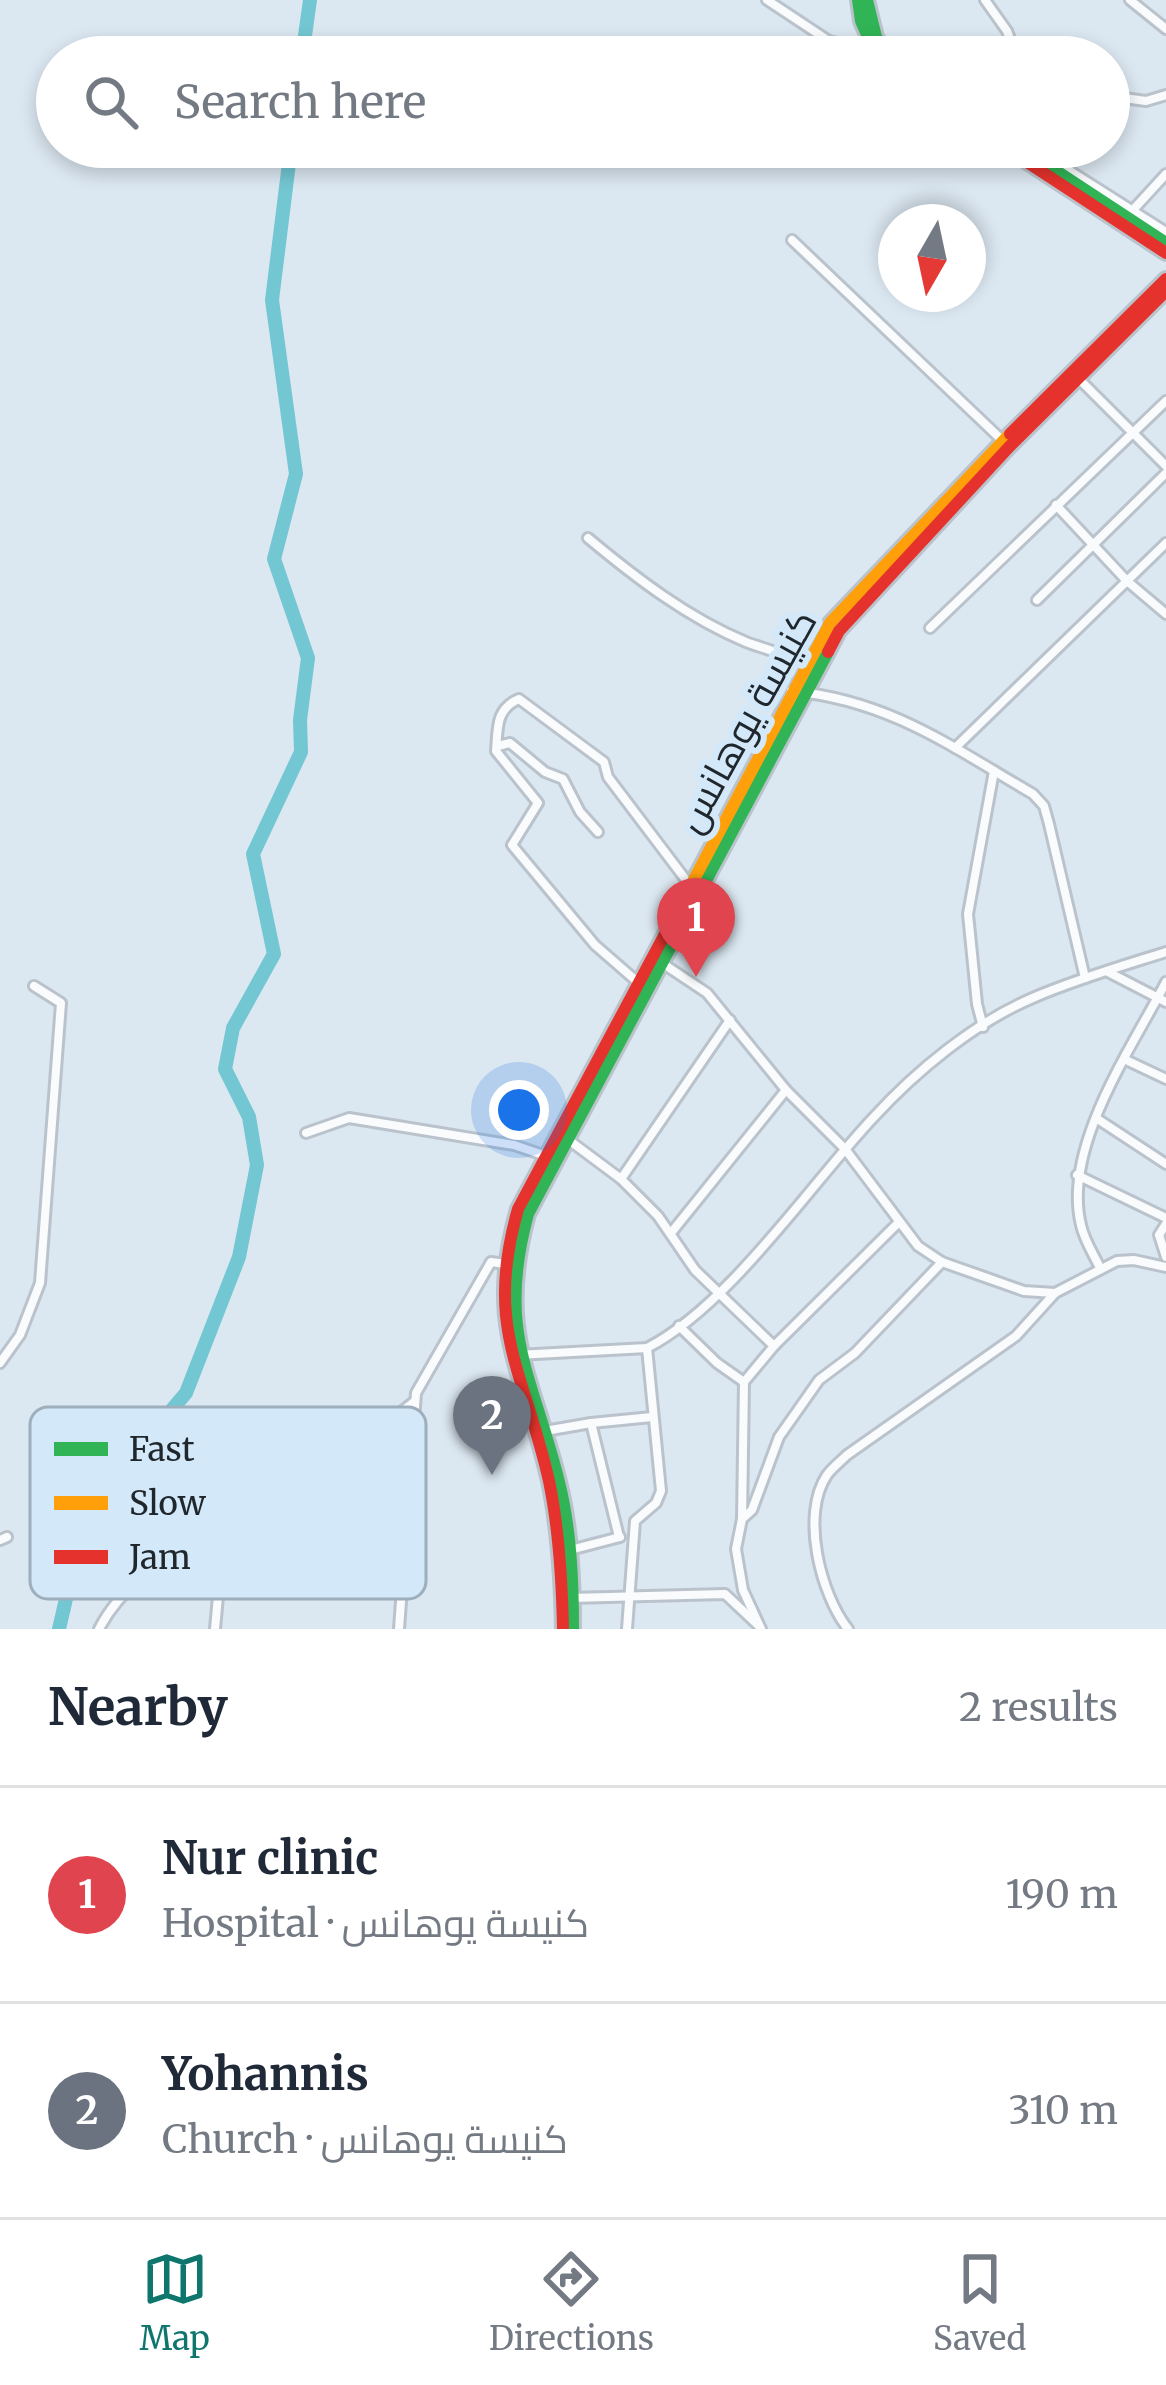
<!DOCTYPE html>
<meta charset="utf-8">
<style>
body{margin:0;font-family:Merriweather,Cairo,serif;background:#f2f2f3;color:#1f2937}
.compass{position:absolute;left:878px;top:204px;width:108px;height:108px;border-radius:50%;background:#fff;box-shadow:0 6px 18px #0003;rotate:189deg}
.you{position:absolute;left:519px;top:1110px;width:42px;height:42px;margin:-30px;border:9px solid #fff;border-radius:50%;background:#1a73e8;box-shadow:0 0 0 18px #1a73e833}
.badge{display:grid;place-items:center;width:78px;height:78px;border-radius:50%;background:#0f766e;color:#fff;font-size:39px;font-weight:700}
.pin{position:absolute;translate:-50% -99px;filter:drop-shadow(0 3px 6px #0008)}
.pin::after{content:'';position:absolute;top:63px;width:42px;height:36px;background:inherit;clip-path:polygon(0 0,100% 0,50% 100%)}
.list{margin:0;padding:0;list-style:none}
h2{display:flex;justify-content:space-between;align-items:center;height:156px;margin:0;padding:0 48px;font-size:51px}
h2 small{font-size:39px;font-weight:400;color:#747a83}
.list li{display:grid;grid-template-columns:78px 1fr auto;gap:36px;align-items:center;box-sizing:border-box;height:216px;padding:0 48px;border-top:3px solid #e0e1e3}
.list b{display:block;font-size:45px;white-space:nowrap}
.list p{margin:0;font-size:39px;white-space:nowrap;color:#747a83}
.list em{font-size:39px;font-style:normal;color:#747a83}
.icon{flex:none;width:66px;height:66px;fill:none;stroke:currentColor;stroke-width:2;stroke-linecap:round;stroke-linejoin:round}
.map{position:relative;flex:none;width:1166px;height:1629px;overflow:hidden}
.search{position:absolute;background:#fff;box-shadow:0 6px 18px #0003;left:36px;right:36px;top:36px;height:132px;display:flex;align-items:center;gap:30px;box-sizing:border-box;padding:0 42px;border-radius:66px;color:#747a83;font-size:45px}
.sheet{height:588px;background:#fff}
nav{display:flex;justify-content:space-around;align-items:center;box-sizing:border-box;height:168px;border-top:3px solid #e0e1e3;background:#fff;font-size:33px;color:#747a83}
nav a{display:grid;justify-items:center;gap:6px}
nav .on{color:#0f766e}
.map>svg:first-child{display:block}
.lines{fill:none;stroke-linecap:round;stroke-linejoin:round}
.river{stroke:#73c7d2;stroke-width:14}
.street-casing{stroke:#bac3cb;stroke-width:14}
.fast-casing{stroke:#bac3cb;stroke-width:18}
.slow-casing{stroke:#bac3cb;stroke-width:18}
.jam-casing{stroke:#bac3cb;stroke-width:18}
.street{stroke:#fafbfd;stroke-width:8}
.fast{stroke:#30b455;stroke-width:12}
.slow{stroke:#ff9f0a;stroke-width:12}
.jam{stroke:#e5322d;stroke-width:12}
.labels{text-anchor:middle;dominant-baseline:central;stroke-width:12;stroke-linejoin:round;paint-order:stroke}
.street-label{font-size:39px;fill:#1f272d;stroke:#d3e8f9}
.key{fill:#d3e8f9;stroke:#9daebc;stroke-width:3}
.key-label{font-size:33px;fill:#1f272d}
</style>
<div class="map">
<svg width="1166" height="1629" viewBox="0 0 1166 1629">
<rect width="100%" height="100%" fill="#dbe7f1"/>
<g class="lines">
<g class="river">
<path d="M 302,57 L 310,0"/>
<path d="M 59,1629 L 81,1534 L 118,1473 L 186,1393 L 239,1257 L 257,1165 L 249,1117 L 225,1069 L 233,1028 L 274,954 L 253,854 L 301,752 L 300,720 L 308,658 L 274,559 L 296,474 L 272,300 L 291,147"/>
</g>
<g class="street-casing">
<g id="street">
<path d="M 767,0 L 829,41 L 872,52"/>
<path d="M 985,0 L 1007,31 L 1017,57"/>
<path d="M 1130,0 L 1166,29"/>
<path d="M 1109,96 L 1146,101 L 1166,95"/>
<path d="M 1032,147 L 1166,232"/>
<path d="M 1132,211 L 1166,174"/>
<path d="M 792,240 L 1004,442"/>
<path d="M 1078,378 L 1166,466"/>
<path d="M 1056,505 L 1127,581 L 1166,614"/>
<path d="M 588,538 C 636,578 688,618 746,642 C 767,650 789,655 809,664"/>
<path d="M 1037,600 L 1166,473"/>
<path d="M 930,628 L 1166,401"/>
<path d="M 791,691 C 889,700 952,747 1033,794 L 1044,806 L 1049,824 L 1085,978"/>
<path d="M 498,746 L 510,743 L 545,772 L 563,779 L 580,812 L 598,832"/>
<path d="M 955,748 L 1166,543"/>
<path d="M 662,963 L 707,993 L 786,1090 L 845,1149 L 918,1246 L 942,1262 L 1024,1291 L 1055,1293"/>
<path d="M 1108,972 L 1166,1002"/>
<path d="M 641,985 L 595,945 L 512,845 L 538,803 L 496,751 C 498,729 495,709 519,699 L 604,762 L 608,777 L 692,888"/>
<path d="M 983,1027 L 977,1004 L 968,914 L 994,771"/>
<path d="M 1126,1060 L 1166,1079"/>
<path d="M 1096,1118 L 1166,1164"/>
<path d="M 306,1133 L 349,1118 L 514,1145 L 549,1157"/>
<path d="M 566,1138 L 621,1179 L 658,1216 L 695,1270 L 774,1346"/>
<path d="M 1077,1175 L 1166,1218"/>
<path d="M 621,1179 L 730,1020"/>
<path d="M 1166,1224 L 1159,1235 L 1166,1257"/>
<path d="M 671,1233 L 786,1090"/>
<path d="M 1100,1268 C 1094,1255 1084,1240 1081,1225 C 1062,1148 1131,1049 1166,982"/>
<path d="M 679,1326 L 717,1363 L 744,1382"/>
<path d="M 517,1355 L 647,1348 C 729,1306 809,1186 873,1118 C 916,1071 975,1022 1035,997 C 1077,979 1122,966 1166,952"/>
<path d="M 0,1363 L 20,1335 L 40,1283 L 61,1003 L 34,986"/>
<path d="M 545,1431 L 591,1423"/>
<path d="M 742,1519 L 752,1510 L 779,1437 L 819,1380 L 855,1353 L 942,1262"/>
<path d="M 619,1537 L 591,1423 L 652,1417"/>
<path d="M 0,1540 L 7,1537"/>
<path d="M 570,1550 L 620,1537"/>
<path d="M 570,1598 L 725,1594 L 758,1625"/>
<path d="M 99,1629 C 126,1577 176,1553 224,1521"/>
<path d="M 215,1629 L 225,1520 C 292,1487 357,1449 415,1401"/>
<path d="M 399,1629 L 416,1393 L 491,1262 L 513,1265"/>
<path d="M 627,1629 L 635,1521 L 656,1503 L 661,1491 L 647,1348"/>
<path d="M 761,1629 L 743,1590 L 736,1549 L 742,1519 L 744,1382 L 774,1346 L 898,1223"/>
<path d="M 848,1629 C 821,1595 800,1515 827,1475 C 832,1468 841,1461 847,1455 L 1016,1336 L 1055,1293 L 1117,1261 L 1134,1260 L 1166,1267"/>
</g>
</g>
<g class="fast-casing">
<g id="fast">
<path d="M 858,0 L 861,21 L 877,57"/>
<path d="M 867,0 L 876,37 L 889,57"/>
<path d="M 1020,147 L 1166,243"/>
<path d="M 573,1629 C 573,1580 571,1530 559,1482 C 532,1373 496,1332 528,1214 L 828,652"/>
</g>
</g>
<g class="slow-casing">
<path id="slow" d="M 681,904 L 830,623 L 1010,434"/>
</g>
<g class="jam-casing">
<g id="jam">
<path d="M 1004,147 L 1166,253"/>
<path d="M 1010,434 L 1166,279"/>
<path d="M 828,652 L 839,631 L 1009,447 L 1166,291"/>
<path d="M 563,1629 C 562,1579 559,1529 549,1481 C 524,1370 484,1328 518,1209 L 681,904"/>
</g>
</g>
<use href="#street" class="street"/>
<use href="#fast" class="fast"/>
<use href="#slow" class="slow"/>
<use href="#jam" class="jam"/>
</g>
<g class="labels">
<g class="street-label">
<text transform="translate(746 721) rotate(-61)">كنيسة يوهانس</text>
</g>
</g>
<rect x="30" y="1407" width="396" height="192" rx="18" class="key"/>
<rect x="54" y="1442" width="54" height="14" fill="#30b455"/>
<rect x="54" y="1496" width="54" height="14" fill="#ff9f0a"/>
<rect x="54" y="1550" width="54" height="14" fill="#e5322d"/>
<g class="key-label">
<text x="129" y="1461">Fast</text>
<text x="129" y="1515">Slow</text>
<text x="129" y="1569">Jam</text>
</g>
</svg>
<svg class="compass" viewBox="-18 -18 36 36"><path d="M0-13l5 13h-10z" fill="#e53935"/><path d="M0 13l5-13h-10z" fill="#747a83"/></svg>
<div class="you"></div>
<div class="pin badge" style="left:696px;top:977px;background:#e0444e">1</div>
<div class="pin badge" style="left:492px;top:1475px;background:#6b7280">2</div>
<div class="search"><svg class="icon" aria-label="search" viewBox="0 0 24 24"><circle cx="10" cy="10" r="6"/><path d="M15 15l6 6"/></svg>Search here</div>
</div>
<section class="sheet">
<h2>Nearby<small>2 results</small></h2>
<ul class="list">
<li><span class="badge" style="background:#e0444e">1</span><div><b>Nur clinic</b><p>Hospital · كنيسة يوهانس</p></div><em>190 m</em></li>
<li><span class="badge" style="background:#6b7280">2</span><div><b>Yohannis</b><p>Church · كنيسة يوهانس</p></div><em>310 m</em></li>
</ul>
</section>
<nav>
<a class="on"><svg class="icon" aria-label="map" viewBox="0 0 24 24"><path d="M3 6l6-2 6 2 6-2v14l-6 2-6-2-6 2zM9 4v14M15 6v14"/></svg>Map</a>
<a><svg class="icon" aria-label="directions" viewBox="0 0 24 24"><path d="M12 3l9 9-9 9-9-9zM9 14v-3h6M13 9l2 2-2 2"/></svg>Directions</a>
<a><svg class="icon" aria-label="saved" viewBox="0 0 24 24"><path d="M7 4h10v16l-5-4-5 4z"/></svg>Saved</a>
</nav>
